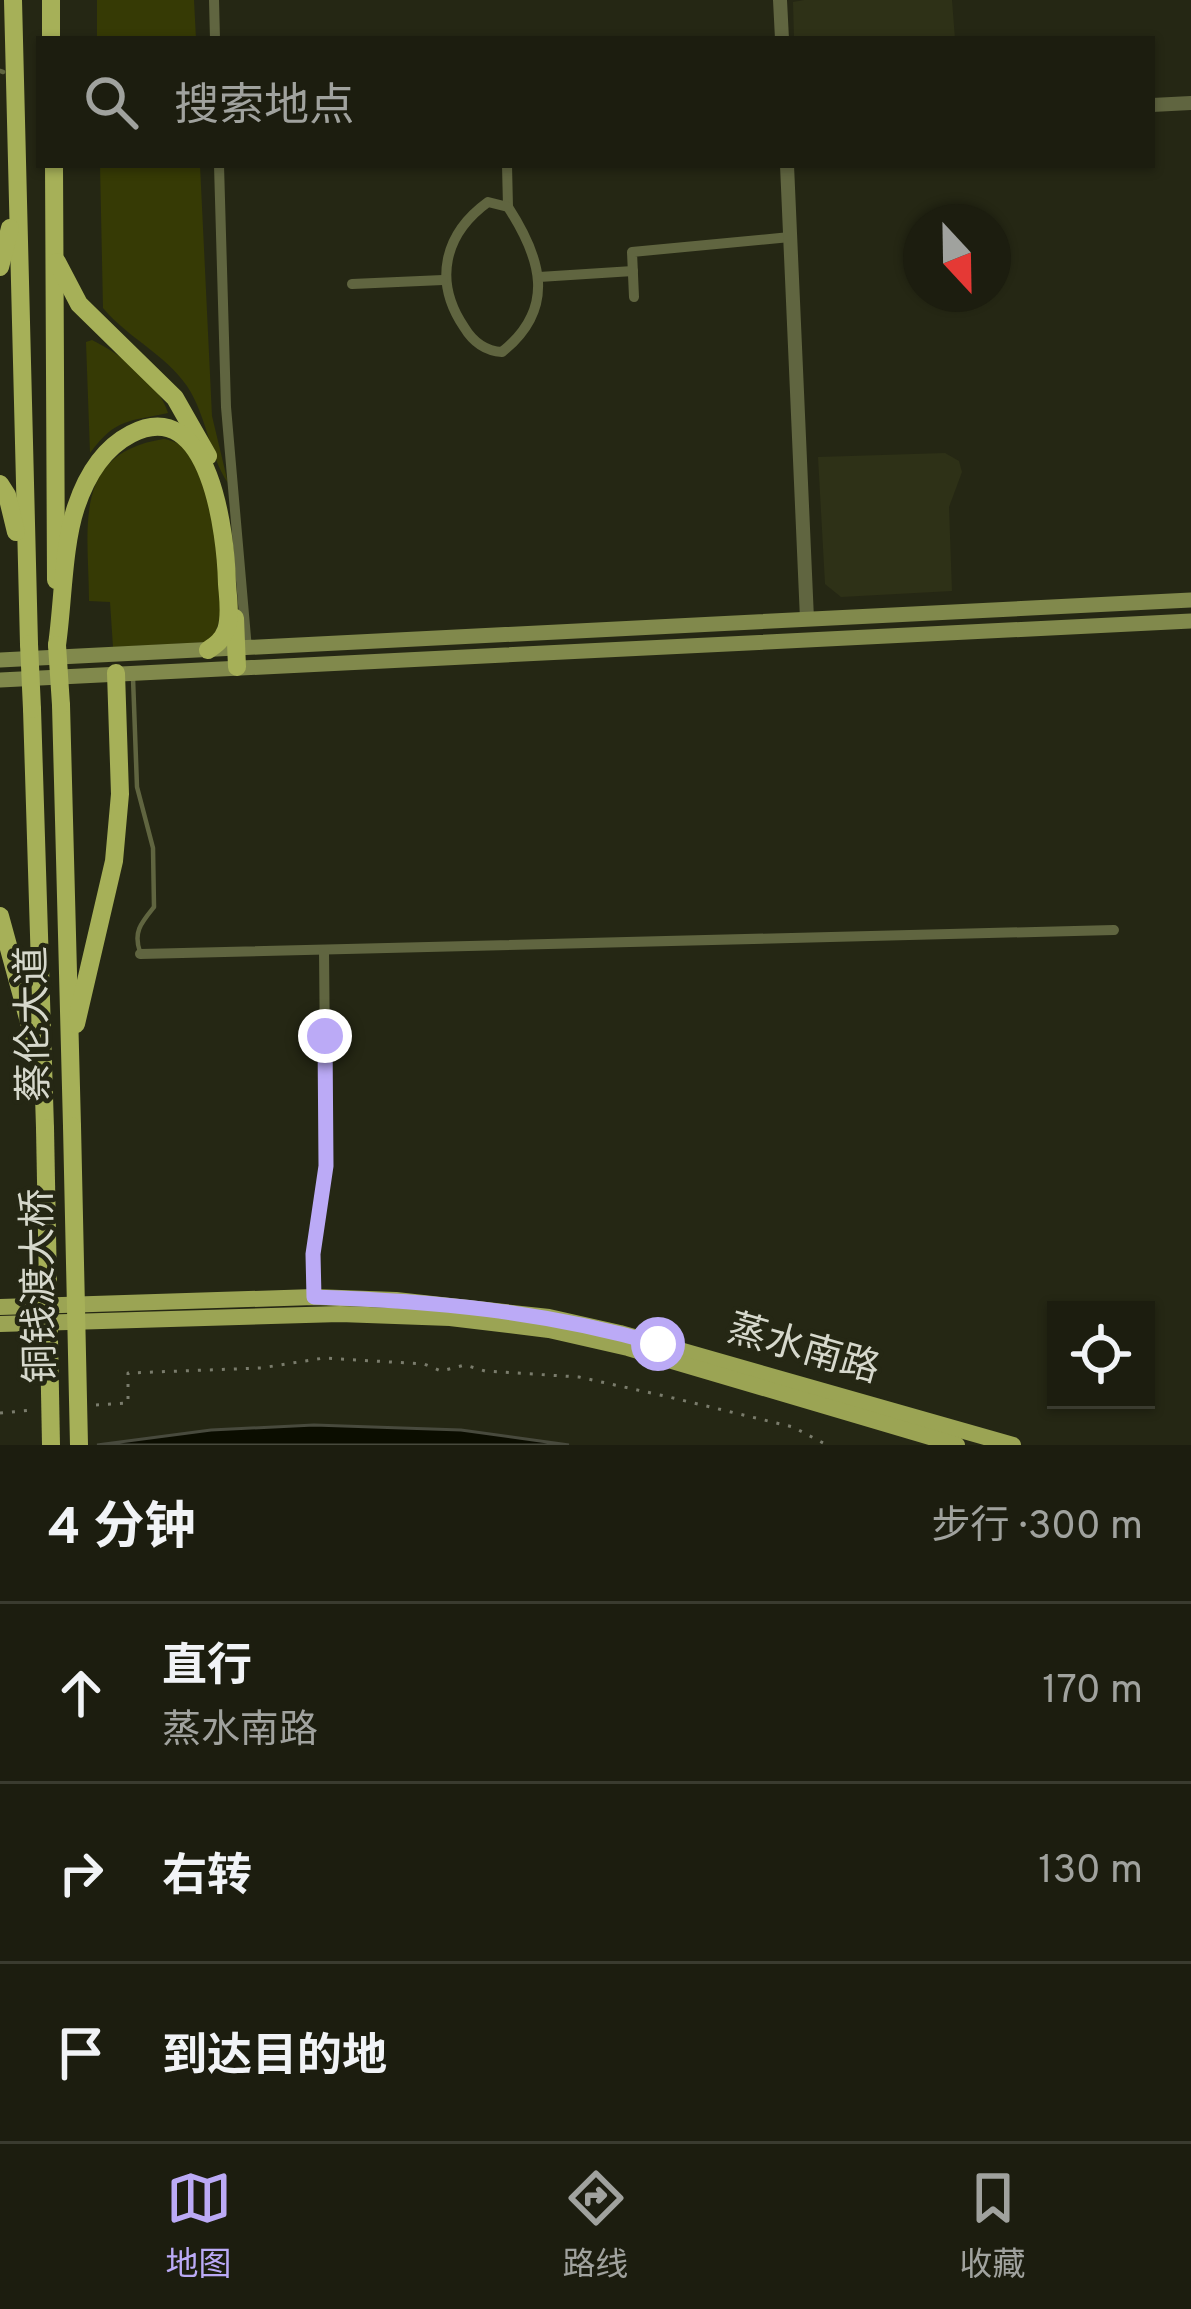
<!DOCTYPE html>
<html lang="zh">
<meta charset="utf-8">
<style>
body{margin:0;font-family:Overpass,"Noto Sans SC",sans-serif;background:#292a1d;color:#f1f3f6}
.controls{position:absolute;right:36px;bottom:36px;display:grid;overflow:hidden;border-radius:0px;box-shadow:0 3px 9px #0004}
.controls button{width:108px;height:108px;display:grid;place-items:center;padding:0;border:0;border-bottom:3px solid #3a3b2f;background:#1c1d0f;color:#f1f3f6;font:60px sans-serif}
.compass{position:absolute;left:903px;top:204px;width:108px;height:108px;border-radius:50%;background:#1c1d0f;box-shadow:0 3px 9px #0004;rotate:158deg}
.stop{position:absolute;width:36px;height:36px;margin:-27px;border:9px solid #bbaaf6;border-radius:50%;background:#fff}
.stop.end{background:#bbaaf6;border-color:#fff;box-shadow:0 3px 12px #0008}
.list{margin:0;padding:0;list-style:none}
h2{display:flex;justify-content:space-between;align-items:center;height:156px;margin:0;padding:0 48px;font-size:51px}
h2 small{font-size:39px;font-weight:400;color:#a0a29e}
.list li{display:grid;grid-template-columns:78px 1fr auto;gap:36px;align-items:center;box-sizing:border-box;height:180px;padding:0 48px;border-top:3px solid #3a3b2f}
.list b{display:block;font-size:45px;white-space:nowrap}
.list p{margin:0;font-size:39px;white-space:nowrap;color:#a0a29e}
.list em{font-size:39px;font-style:normal;color:#a0a29e}
.icon{flex:none;width:66px;height:66px;fill:none;stroke:currentColor;stroke-width:2;stroke-linecap:round;stroke-linejoin:round}
.map{position:relative;flex:none;width:1191px;height:1445px;overflow:hidden}
.search{position:absolute;background:#1c1d0f;box-shadow:0 3px 9px #0004;left:36px;right:36px;top:36px;height:132px;display:flex;align-items:center;gap:30px;box-sizing:border-box;padding:0 42px;border-radius:0px;color:#a0a29e;font-size:45px}
.sheet{height:696px;background:#1c1d0f}
nav{display:flex;justify-content:space-around;align-items:center;box-sizing:border-box;height:168px;border-top:3px solid #3a3b2f;background:#1c1d0f;font-size:33px;color:#a0a29e}
nav a{display:grid;justify-items:center;gap:6px}
nav .on{color:#bbaaf6}
.map>svg:first-child{display:block}
.built{fill:#2e3117}
.green{fill:#363a05}
.water{fill:#0b0d00;stroke:#484a3d;stroke-width:3}
.lines{fill:none;stroke-linecap:round;stroke-linejoin:round}
.path{stroke:#7a7c6c;stroke-width:3;stroke-dasharray:3 9;stroke-linecap:butt}
.service{stroke:#606540;stroke-width:4.5}
.minor{stroke:#606540;stroke-width:10}
.tertiary{stroke:#606540;stroke-width:14}
.secondary{stroke:#81894c;stroke-width:15}
.primary{stroke:#9ba454;stroke-width:16}
.trunk{stroke:#a6b058;stroke-width:18}
.trunk-bridge{stroke:#a6b058;stroke-width:18}
.route{stroke:#bbaaf6;stroke-width:15}
.labels{text-anchor:middle;dominant-baseline:central;stroke-width:9;stroke-linejoin:round;paint-order:stroke}
.street-label{font-size:39px;fill:#d6d8cc;stroke:#252714}
</style>
<div class="map">
<svg width="1191" height="1445" viewBox="0 0 1191 1445">
<rect width="100%" height="100%" fill="#252714"/>
<g class="built">
<path d="M 804,0 L 952,0 L 955,39 L 794,39 L 793,2 Z"/>
<path d="M 945,453 L 959,461 L 962,472 L 949,507 L 952,591 L 841,597 L 825,584 L 818,457 Z"/>
</g>
<g class="green">
<path d="M 97,0 L 194,0 L 196,39 L 97,39 Z"/>
<path d="M 100,165 L 200,165 L 212,416 L 228,483 C 209,455 207,416 187,386 C 165,354 128,338 103,308 Z"/>
<path d="M 92,340 C 119,353 160,384 168,413 C 129,422 117,417 90,453 L 86,342 Z"/>
<path d="M 164,439 C 174,441 182,444 188,452 C 215,488 237,605 210,642 L 113,647 L 110,602 L 89,601 C 89,530 70,453 164,439 Z"/>
</g>
<path class="water" d="M 314,1425 L 461,1430 L 569,1445 L 97,1445 L 211,1430 Z"/>
<g class="lines">
<g class="path">
<path d="M 96,1405 L 128,1403 L 128,1373 L 261,1368 L 324,1358 L 424,1364 L 441,1371 L 465,1365 L 485,1371 L 579,1377 L 669,1397 L 793,1427 L 827,1445"/>
<path d="M 0,1413 L 33,1410"/>
</g>
<g class="service">
<path d="M 0,71 L 3,72"/>
<path d="M 133,678 L 137,787 L 153,848 L 154,907 C 141,923 133,932 140,952"/>
</g>
<g class="minor">
<path d="M 214,0 L 215,39"/>
<path d="M 219,165 L 226,407 L 247,649"/>
<path d="M 507,165 L 508,207"/>
<path d="M 488,202 L 508,207 C 541,258 557,308 502,352 C 485,351 473,342 464,327 C 433,281 444,234 488,202 Z"/>
<path d="M 539,277 L 633,271"/>
<path d="M 352,284 L 443,280"/>
<path d="M 634,297 L 632,252 L 790,237"/>
<path d="M 140,954 L 1114,930"/>
<path d="M 314,1297 L 313,1254 L 326,1166 L 324,950"/>
</g>
<g class="tertiary">
<path d="M 780,0 L 782,39"/>
<path d="M 1152,105 L 1191,103"/>
<path d="M 787,165 L 807,619"/>
</g>
<g class="secondary">
<path d="M 0,660 L 1191,600"/>
<path d="M 0,680 L 1191,621"/>
</g>
<g class="primary">
<path d="M 0,1307 L 314,1297 L 396,1300 L 549,1317 L 620,1333 L 1013,1445"/>
<path d="M 0,1324 L 340,1314 L 450,1318 L 549,1330 L 628,1348 L 957,1445"/>
</g>
<g class="trunk">
<path d="M 13,0 L 29,644"/>
<path d="M 51,0 L 51,39"/>
<path d="M 54,165 L 56,580"/>
<path d="M 57,262 L 79,304 L 175,398 L 208,456"/>
<path d="M 0,267 L 10,228"/>
<path d="M 0,484 L 7,495 L 16,532"/>
<path d="M 235,618 L 237,667"/>
<path d="M 57,645 C 63,603 63,546 76,507 C 86,477 102,449 131,434 C 210,393 226,535 227,584 C 228,598 231,616 226,630 C 222,640 217,644 208,650"/>
<path d="M 61,705 L 72,1126"/>
<path d="M 32,709 L 45,1128"/>
<path d="M 0,916 L 35,1044"/>
<path d="M 76,1024 L 114,861 L 120,794 L 116,673"/>
</g>
<g class="trunk-bridge">
<path d="M 29,644 L 32,709"/>
<path d="M 57,645 L 61,705"/>
<path d="M 72,1126 L 79,1445"/>
<path d="M 45,1128 L 51,1445"/>
</g>
</g>
<g class="lines">
<path class="route" d="M 325,1036 L 326,1166 L 313,1254 L 314,1297 C 431,1301 545,1311 658,1344"/>
</g>
<g class="labels">
<g class="street-label">
<text transform="translate(36 1024) rotate(-91)">蔡伦大道</text>
<text transform="translate(42 1286) rotate(-91)">铜钱渡大桥</text>
<text transform="translate(803 1351) rotate(16)">蒸水南路</text>
</g>
</g>
</svg>
<div class="controls">
<button><svg class="icon" aria-label="locate" viewBox="0 0 24 24"><circle cx="12" cy="12" r="6"/><path d="M12 2v4M12 18v4M2 12h4M18 12h4"/></svg></button>
</div>
<svg class="compass" viewBox="-18 -18 36 36"><path d="M0-13l5 13h-10z" fill="#e53935"/><path d="M0 13l5-13h-10z" fill="#a0a29e"/></svg>
<div class="stop" style="left:658px;top:1344px"></div>
<div class="stop end" style="left:325px;top:1036px"></div>
<div class="search"><svg class="icon" aria-label="search" viewBox="0 0 24 24"><circle cx="10" cy="10" r="6"/><path d="M15 15l6 6"/></svg>搜索地点</div>
</div>
<section class="sheet">
<h2>4 分钟<small>步行 · 300 m</small></h2>
<ul class="list">
<li><svg class="icon" aria-label="ahead" viewBox="0 0 24 24"><path d="M12 20V5M6 11l6-6 6 6"/></svg><div><b>直行</b><p>蒸水南路</p></div><em>170 m</em></li>
<li><svg class="icon" aria-label="right" viewBox="0 0 24 24"><path d="M7 20v-9h11M14 6l5 5-5 5"/></svg><div><b>右转</b></div><em>130 m</em></li>
<li><svg class="icon" aria-label="arrive" viewBox="0 0 24 24"><path d="M6 21V4h12l-3 4 3 4H6"/></svg><div><b>到达目的地</b></div></li>
</ul>
</section>
<nav>
<a class="on"><svg class="icon" aria-label="map" viewBox="0 0 24 24"><path d="M3 6l6-2 6 2 6-2v14l-6 2-6-2-6 2zM9 4v14M15 6v14"/></svg>地图</a>
<a><svg class="icon" aria-label="directions" viewBox="0 0 24 24"><path d="M12 3l9 9-9 9-9-9zM9 14v-3h6M13 9l2 2-2 2"/></svg>路线</a>
<a><svg class="icon" aria-label="saved" viewBox="0 0 24 24"><path d="M7 4h10v16l-5-4-5 4z"/></svg>收藏</a>
</nav>
